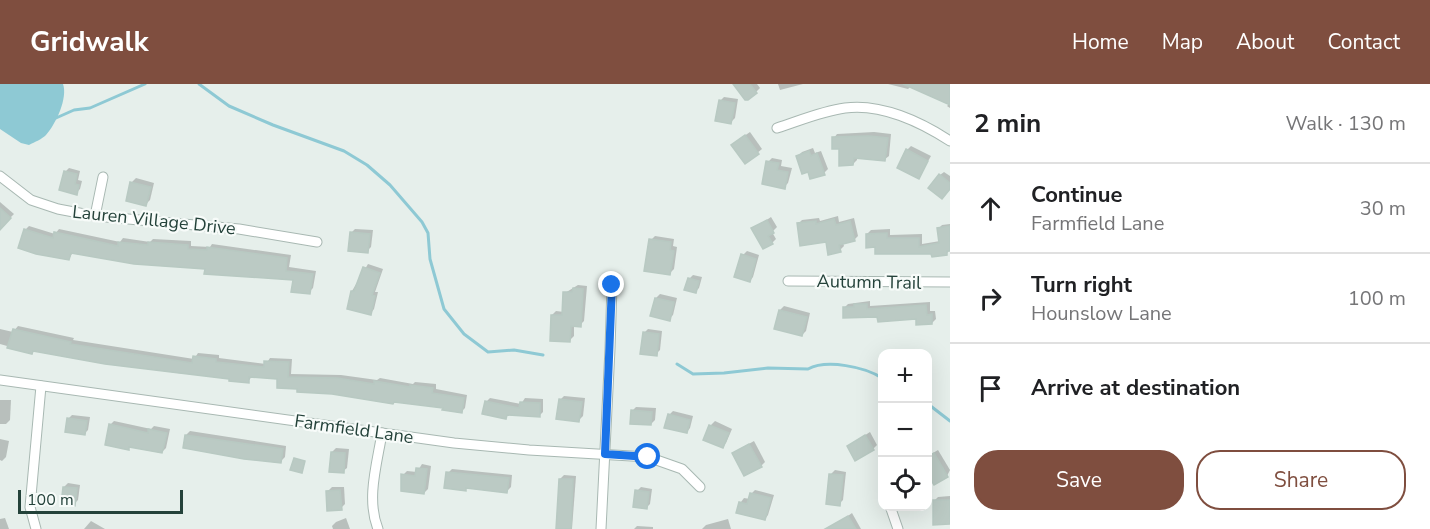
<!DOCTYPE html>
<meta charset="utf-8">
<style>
body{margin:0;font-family:"Nunito Sans",sans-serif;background:#f6f6f6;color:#202124}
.controls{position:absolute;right:18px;bottom:18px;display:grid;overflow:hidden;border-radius:12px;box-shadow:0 6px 24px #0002}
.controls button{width:54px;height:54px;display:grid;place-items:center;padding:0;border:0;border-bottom:2px solid #e0e0e0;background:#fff;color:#202124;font:30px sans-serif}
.scale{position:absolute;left:18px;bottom:15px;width:165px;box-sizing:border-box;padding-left:6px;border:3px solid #24423a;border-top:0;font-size:16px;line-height:21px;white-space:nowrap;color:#24423a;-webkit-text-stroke:4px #f7fbf9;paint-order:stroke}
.stop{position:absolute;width:18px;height:18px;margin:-14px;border:4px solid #1a73e8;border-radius:50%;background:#fff}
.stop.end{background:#1a73e8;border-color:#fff;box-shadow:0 2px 6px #0008}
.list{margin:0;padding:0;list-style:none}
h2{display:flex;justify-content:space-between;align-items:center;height:78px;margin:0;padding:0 24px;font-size:26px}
h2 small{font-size:20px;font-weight:400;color:#757577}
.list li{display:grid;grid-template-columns:39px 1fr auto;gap:18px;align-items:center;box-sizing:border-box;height:90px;padding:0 24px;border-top:2px solid #e0e0e0}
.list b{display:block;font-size:22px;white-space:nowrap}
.list p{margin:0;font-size:20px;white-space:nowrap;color:#757577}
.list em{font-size:20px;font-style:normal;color:#757577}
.actions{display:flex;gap:12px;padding:18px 24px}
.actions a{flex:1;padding:14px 0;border:2px solid #7f4e3f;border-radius:24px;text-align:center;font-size:21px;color:#7f4e3f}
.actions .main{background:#7f4e3f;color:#fff}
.icon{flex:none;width:33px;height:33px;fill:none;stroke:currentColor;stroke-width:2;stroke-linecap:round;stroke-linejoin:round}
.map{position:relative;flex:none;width:950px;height:445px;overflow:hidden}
header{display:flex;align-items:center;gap:36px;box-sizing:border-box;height:84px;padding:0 30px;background:#7f4e3f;color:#fff}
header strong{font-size:28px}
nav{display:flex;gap:33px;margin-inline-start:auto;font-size:21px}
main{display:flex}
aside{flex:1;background:#fff}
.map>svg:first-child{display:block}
.water{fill:#8ec9d4}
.shadow{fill:#0003}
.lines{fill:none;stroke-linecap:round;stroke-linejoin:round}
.stream{stroke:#8ec9d4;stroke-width:3}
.building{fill:#bbcac4;stroke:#b8c9c2;stroke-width:1.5}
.minor-casing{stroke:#a8b8b2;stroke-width:11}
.minor{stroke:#fff;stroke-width:9}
.route{stroke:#1a73e8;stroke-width:8}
.labels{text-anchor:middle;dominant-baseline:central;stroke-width:4.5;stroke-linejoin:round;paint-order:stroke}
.street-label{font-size:18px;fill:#24423a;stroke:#f7fbf9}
</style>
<header>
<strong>Gridwalk</strong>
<nav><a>Home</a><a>Map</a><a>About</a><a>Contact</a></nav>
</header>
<main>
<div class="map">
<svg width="950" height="445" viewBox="0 0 950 445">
<rect width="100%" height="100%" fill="#e6efeb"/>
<path class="water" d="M 0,0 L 63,0 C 68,14 56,40 46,51 C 42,55 35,58 29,61 L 21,59 L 0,45 Z"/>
<g class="shadow">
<path d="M 735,0 L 757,0 L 760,4 L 756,8 Z"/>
<path d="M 778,0 L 803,0 L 780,6 Z"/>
<path d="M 888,0 L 950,0 L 950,24 L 947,22 L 950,19 L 911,2 L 908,5 Z"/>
<path d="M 724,13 L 738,15 L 735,34 L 731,38 L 720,17 Z"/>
<path d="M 750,48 L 762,65 L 746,78 L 737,57 Z"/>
<path d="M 874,48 L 891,50 L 889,72 L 885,75 L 857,73 L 857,76 L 853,80 L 834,54 L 837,50 Z"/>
<path d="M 911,62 L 931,72 L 919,93 L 907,66 Z"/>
<path d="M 813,64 L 815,69 L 821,67 L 828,85 L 824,89 L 809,86 L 798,72 L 802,68 Z"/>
<path d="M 772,74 L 782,76 L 781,82 L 792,84 L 788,99 L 784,103 L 768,78 Z"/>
<path d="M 69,84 L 80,87 L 78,96 L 82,97 L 80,105 L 76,109 L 65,88 Z"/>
<path d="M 944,88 L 950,92 L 950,104 L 940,91 Z"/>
<path d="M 136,94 L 154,99 L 150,116 L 146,120 L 127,115 L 132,98 Z"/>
<path d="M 0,118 L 14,130 L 0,144 Z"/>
<path d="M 838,132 L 839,138 L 854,134 L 858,152 L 854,156 L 843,159 L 844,162 L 840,166 L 798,140 L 802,136 L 819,134 L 820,137 Z"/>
<path d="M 771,133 L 777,143 L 772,148 L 776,155 L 772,159 L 753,145 Z"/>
<path d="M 950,140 L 950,166 L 947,169 L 876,162 L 867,150 L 871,146 L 890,145 L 890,151 L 922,150 L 922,160 L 940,157 L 938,145 L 942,141 Z"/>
<path d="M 29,142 L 55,150 L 59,145 L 120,158 L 123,154 L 150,158 L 153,155 L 191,157 L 191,162 L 210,163 L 212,160 L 291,171 L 289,183 L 316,187 L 313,204 L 309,208 L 295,195 L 206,184 L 73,168 L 69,175 L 25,146 Z"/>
<path d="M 355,145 L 373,146 L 371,163 L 367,167 L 351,149 Z"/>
<path d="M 655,152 L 674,155 L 673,162 L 677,163 L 674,185 L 670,189 L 651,156 Z"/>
<path d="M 747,167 L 759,171 L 753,193 L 750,197 L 743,171 Z"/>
<path d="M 368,180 L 383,185 L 375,208 L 378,208 L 374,225 L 371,229 L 352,207 Z"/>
<path d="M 693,191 L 702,193 L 699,204 L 695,208 L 689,195 Z"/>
<path d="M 578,201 L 587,202 L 584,237 L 580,241 L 574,241 L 574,252 L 570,256 L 552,231 L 556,227 L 564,228 L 565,209 Z"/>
<path d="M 660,210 L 677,214 L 673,231 L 669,235 L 656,214 Z"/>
<path d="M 870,217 L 870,222 L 930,218 L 930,227 L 935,227 L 936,235 L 932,239 L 917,233 L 878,231 L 844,224 L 848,220 Z"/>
<path d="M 784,222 L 810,229 L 806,247 L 802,251 L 780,226 Z"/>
<path d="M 18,242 L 74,254 L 73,256 L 194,275 L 198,269 L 219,271 L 219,274 L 266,280 L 270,274 L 292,275 L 291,290 L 341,291 L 377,296 L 380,294 L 413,300 L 415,298 L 436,300 L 436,305 L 467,311 L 465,324 L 461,328 L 444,323 L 299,304 L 279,293 L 252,292 L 248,298 L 231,294 L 177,289 L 35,266 L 32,269 L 0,260 L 0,245 L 13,248 Z"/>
<path d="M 648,245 L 662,247 L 660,266 L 656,270 L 644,249 Z"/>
<path d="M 564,312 L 585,314 L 583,332 L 579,336 L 560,316 Z"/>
<path d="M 490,314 L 521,320 L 525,314 L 543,315 L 543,328 L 539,332 L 509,330 L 505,333 L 486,318 Z"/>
<path d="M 0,316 L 11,316 L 10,336 L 6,340 L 0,340 Z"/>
<path d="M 636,323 L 656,324 L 655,336 L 651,340 L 632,327 Z"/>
<path d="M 673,327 L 693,332 L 690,344 L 687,348 L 669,331 Z"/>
<path d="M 72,331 L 90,333 L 88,346 L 84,350 L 68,335 Z"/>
<path d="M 114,337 L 151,345 L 154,342 L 170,345 L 166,364 L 162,368 L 131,361 L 128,364 L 110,341 Z"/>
<path d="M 715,337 L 732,345 L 726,359 L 722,363 L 705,355 L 711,341 Z"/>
<path d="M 190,347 L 286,362 L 285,373 L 281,377 L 186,351 Z"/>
<path d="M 870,348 L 877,361 L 873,365 L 848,362 Z"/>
<path d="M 0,355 L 9,357 L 6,373 L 2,377 L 0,376 Z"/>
<path d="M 754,357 L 765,378 L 761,382 L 738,366 Z"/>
<path d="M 336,364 L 349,365 L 347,384 L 343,387 L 332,368 Z"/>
<path d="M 938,366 L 950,386 L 947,392 L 928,386 L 928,372 Z"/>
<path d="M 422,380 L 431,382 L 428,405 L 424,409 L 403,391 L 407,387 L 417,388 Z"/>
<path d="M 452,385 L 512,391 L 511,403 L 507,407 L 468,403 L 465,405 L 448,389 Z"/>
<path d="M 835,386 L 846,388 L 843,416 L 839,420 L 831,390 Z"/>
<path d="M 564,391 L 576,392 L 572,445 L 557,445 L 560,395 Z"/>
<path d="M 68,399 L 80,401 L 78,416 L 74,420 L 64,403 Z"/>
<path d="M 332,403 L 344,403 L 345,420 L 341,424 L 328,407 Z"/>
<path d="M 641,403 L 652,405 L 650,420 L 646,424 L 637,407 Z"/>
<path d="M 755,406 L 774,411 L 768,431 L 765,435 L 738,428 L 741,418 L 744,414 L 750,415 L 751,410 Z"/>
<path d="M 950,412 L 950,439 L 934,417 L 938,413 Z"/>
<path d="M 852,429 L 861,445 L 840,445 L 837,440 Z"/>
<path d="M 5,434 L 9,445 L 0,445 L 0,435 Z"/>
<path d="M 346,434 L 350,445 L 333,445 L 332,442 L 336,438 Z"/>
<path d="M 728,435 L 731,445 L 702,445 L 706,441 Z"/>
<path d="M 91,437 L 105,445 L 84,445 Z"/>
<path d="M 637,442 L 653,443 L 653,445 L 634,445 Z"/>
</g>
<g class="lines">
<g class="stream">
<path d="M 199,0 L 229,22 L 273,41 L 344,67 L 367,81 L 390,101 L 422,138 L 428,149 L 430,175 L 444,225 L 464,250 L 488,268 L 514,266 L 543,271"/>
<path d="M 55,33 L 56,34 L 74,26 L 90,24 L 145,0"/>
<path d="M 677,280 L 693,290 L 724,289 L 768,284 L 808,285 C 827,275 865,283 882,294"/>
<path d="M 928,320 L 950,337"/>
</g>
</g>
<g class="building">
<path d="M 733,0 L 750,0 L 757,9 L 748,16 L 745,16 Z"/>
<path d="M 903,0 L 950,0 L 950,21 Z"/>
<path d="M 719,16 L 735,19 L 731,40 L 715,37 Z"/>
<path d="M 745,51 L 759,70 L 745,80 L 731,61 Z"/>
<path d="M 869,52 L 888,54 L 885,77 L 854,74 L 853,81 L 839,82 L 839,65 L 832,65 L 832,53 Z"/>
<path d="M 906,65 L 928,77 L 919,95 L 897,84 Z"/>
<path d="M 809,67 L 811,72 L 817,69 L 825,91 L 810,95 L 808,88 L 802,90 L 796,72 Z"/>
<path d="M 766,77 L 779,79 L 777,86 L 788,88 L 785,105 L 762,100 Z"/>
<path d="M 64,87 L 77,90 L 75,100 L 79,101 L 77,111 L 59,106 Z"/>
<path d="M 939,90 L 950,99 L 950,105 L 942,115 L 928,104 Z"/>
<path d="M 130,98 L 151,103 L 146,122 L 126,117 Z"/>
<path d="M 0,124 L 11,134 L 0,146 Z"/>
<path d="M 834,135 L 836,141 L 850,137 L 855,157 L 839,161 L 841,168 L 828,171 L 826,158 L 800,162 L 797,139 L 816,137 L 816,140 Z"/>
<path d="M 767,136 L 774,149 L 768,152 L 773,160 L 763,165 L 751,144 Z"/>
<path d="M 950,142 L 950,167 L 947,167 L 947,171 L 932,173 L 931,170 L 875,170 L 875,163 L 866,164 L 866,150 L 887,149 L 887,154 L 919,154 L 919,163 L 939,159 L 937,144 Z"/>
<path d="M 24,145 L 53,154 L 54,148 L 118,162 L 118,158 L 148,161 L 148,158 L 188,161 L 188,165 L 207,166 L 207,163 L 287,174 L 286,187 L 313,190 L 310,210 L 291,208 L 293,196 L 204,190 L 205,185 L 134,180 L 71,169 L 69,176 L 36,170 L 18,164 Z"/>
<path d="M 350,148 L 370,150 L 368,169 L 348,167 Z"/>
<path d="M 649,155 L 671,158 L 670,166 L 674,167 L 670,191 L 644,187 Z"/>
<path d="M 741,170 L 756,175 L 750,198 L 734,193 Z"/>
<path d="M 363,183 L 380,189 L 372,211 L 375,212 L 371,231 L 347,225 L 351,207 L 354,207 Z"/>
<path d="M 688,194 L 699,197 L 696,209 L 684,206 Z"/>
<path d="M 573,204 L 583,205 L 581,243 L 571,242 L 570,258 L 550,257 L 551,231 L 562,231 L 563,208 L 572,208 Z"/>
<path d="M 655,214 L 674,218 L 670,237 L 650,232 Z"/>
<path d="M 854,220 L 867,220 L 867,225 L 926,221 L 927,231 L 932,230 L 932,240 L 916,241 L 916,235 L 878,238 L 877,233 L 843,234 L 843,223 L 854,223 Z"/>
<path d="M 779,226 L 807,233 L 802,252 L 774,245 Z"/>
<path d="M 13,245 L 71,258 L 70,260 L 192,279 L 193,272 L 216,275 L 216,278 L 264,283 L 264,277 L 289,278 L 288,293 L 337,294 L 374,300 L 374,297 L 410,303 L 410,301 L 433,304 L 432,309 L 464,314 L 462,329 L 442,326 L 443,324 L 394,318 L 393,320 L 332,310 L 297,308 L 297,305 L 277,304 L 277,295 L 249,293 L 249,299 L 229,297 L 229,295 L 105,280 L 33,267 L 32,270 L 7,264 Z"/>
<path d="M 643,248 L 659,250 L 657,272 L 640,270 Z"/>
<path d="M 559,315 L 582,318 L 579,338 L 556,335 Z"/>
<path d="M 485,317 L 519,324 L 520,318 L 540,319 L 540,333 L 507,331 L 506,335 L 482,330 Z"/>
<path d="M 631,326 L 652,328 L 651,341 L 630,340 Z"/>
<path d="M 668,330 L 690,336 L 687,349 L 664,344 Z"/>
<path d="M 67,334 L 87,337 L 85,351 L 65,348 Z"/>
<path d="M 109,340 L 148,349 L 148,345 L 167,349 L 162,369 L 129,363 L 129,366 L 105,361 Z"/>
<path d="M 709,341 L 729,349 L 723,364 L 703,356 Z"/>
<path d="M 185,351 L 283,365 L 281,379 L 244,375 L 183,364 Z"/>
<path d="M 865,351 L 874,366 L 855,377 L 847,362 Z"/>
<path d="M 749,360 L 762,383 L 744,392 L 732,369 Z"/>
<path d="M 331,368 L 345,369 L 344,389 L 329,388 Z"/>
<path d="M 934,369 L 948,393 L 934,401 L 927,389 L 927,373 Z"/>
<path d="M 294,374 L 305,377 L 302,389 L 290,386 Z"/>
<path d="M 416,384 L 427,385 L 424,410 L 401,407 L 401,390 L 415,392 Z"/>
<path d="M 446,388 L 509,394 L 507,409 L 466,404 L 466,407 L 444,404 Z"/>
<path d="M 829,390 L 843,391 L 840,422 L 826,420 Z"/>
<path d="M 559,395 L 573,395 L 571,445 L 556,445 Z"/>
<path d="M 63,403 L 77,404 L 75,422 L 61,420 Z"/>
<path d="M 340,406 L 342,426 L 327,427 L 326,407 Z"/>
<path d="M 635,406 L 649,408 L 647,425 L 633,423 Z"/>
<path d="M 750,409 L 771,414 L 765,436 L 736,429 L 739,418 L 747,420 Z"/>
<path d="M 933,416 L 950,416 L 950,440 L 933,441 Z"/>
<path d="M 848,432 L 856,445 L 825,445 Z"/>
</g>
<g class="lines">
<g class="minor-casing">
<g id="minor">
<path d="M 777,44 C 799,37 822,27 845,24 C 881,19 921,38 950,57"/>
<path d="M 0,92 L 31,116 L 58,125 L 95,132 L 239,145 L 317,158"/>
<path d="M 95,132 L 103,93"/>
<path d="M 788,197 L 950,198"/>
<path d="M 0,296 L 454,359 L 529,366 L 648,373 L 682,385 L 700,403"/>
<path d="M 890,422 L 898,445"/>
<path d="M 36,445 L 30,423 L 41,302"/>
<path d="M 378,445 C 366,415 377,380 382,349"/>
<path d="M 601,445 L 610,265 L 612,201"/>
</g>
</g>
<use href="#minor" class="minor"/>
</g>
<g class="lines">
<path class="route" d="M 612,201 L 605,370 L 648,373"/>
</g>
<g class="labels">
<g class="street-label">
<text transform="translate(154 136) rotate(6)">Lauren Village Drive</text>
<text transform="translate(869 198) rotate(1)">Autumn Trail</text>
<text transform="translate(354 345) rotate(8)">Farmfield Lane</text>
</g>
</g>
</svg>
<div class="controls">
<button>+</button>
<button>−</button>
<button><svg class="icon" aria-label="locate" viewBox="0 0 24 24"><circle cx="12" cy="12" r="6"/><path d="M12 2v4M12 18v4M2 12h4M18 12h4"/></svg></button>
</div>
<div class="scale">100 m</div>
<div class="stop" style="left:648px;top:373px"></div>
<div class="stop end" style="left:612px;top:201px"></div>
</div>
<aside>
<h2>2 min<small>Walk · 130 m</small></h2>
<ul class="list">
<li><svg class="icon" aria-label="ahead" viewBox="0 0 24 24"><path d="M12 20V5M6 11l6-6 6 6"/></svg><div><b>Continue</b><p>Farmfield Lane</p></div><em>30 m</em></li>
<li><svg class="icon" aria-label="right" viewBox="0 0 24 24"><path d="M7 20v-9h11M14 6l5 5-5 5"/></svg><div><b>Turn right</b><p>Hounslow Lane</p></div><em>100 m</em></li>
<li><svg class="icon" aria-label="arrive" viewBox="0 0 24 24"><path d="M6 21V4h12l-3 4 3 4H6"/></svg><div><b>Arrive at destination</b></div></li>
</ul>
<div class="actions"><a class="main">Save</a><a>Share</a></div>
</aside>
</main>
